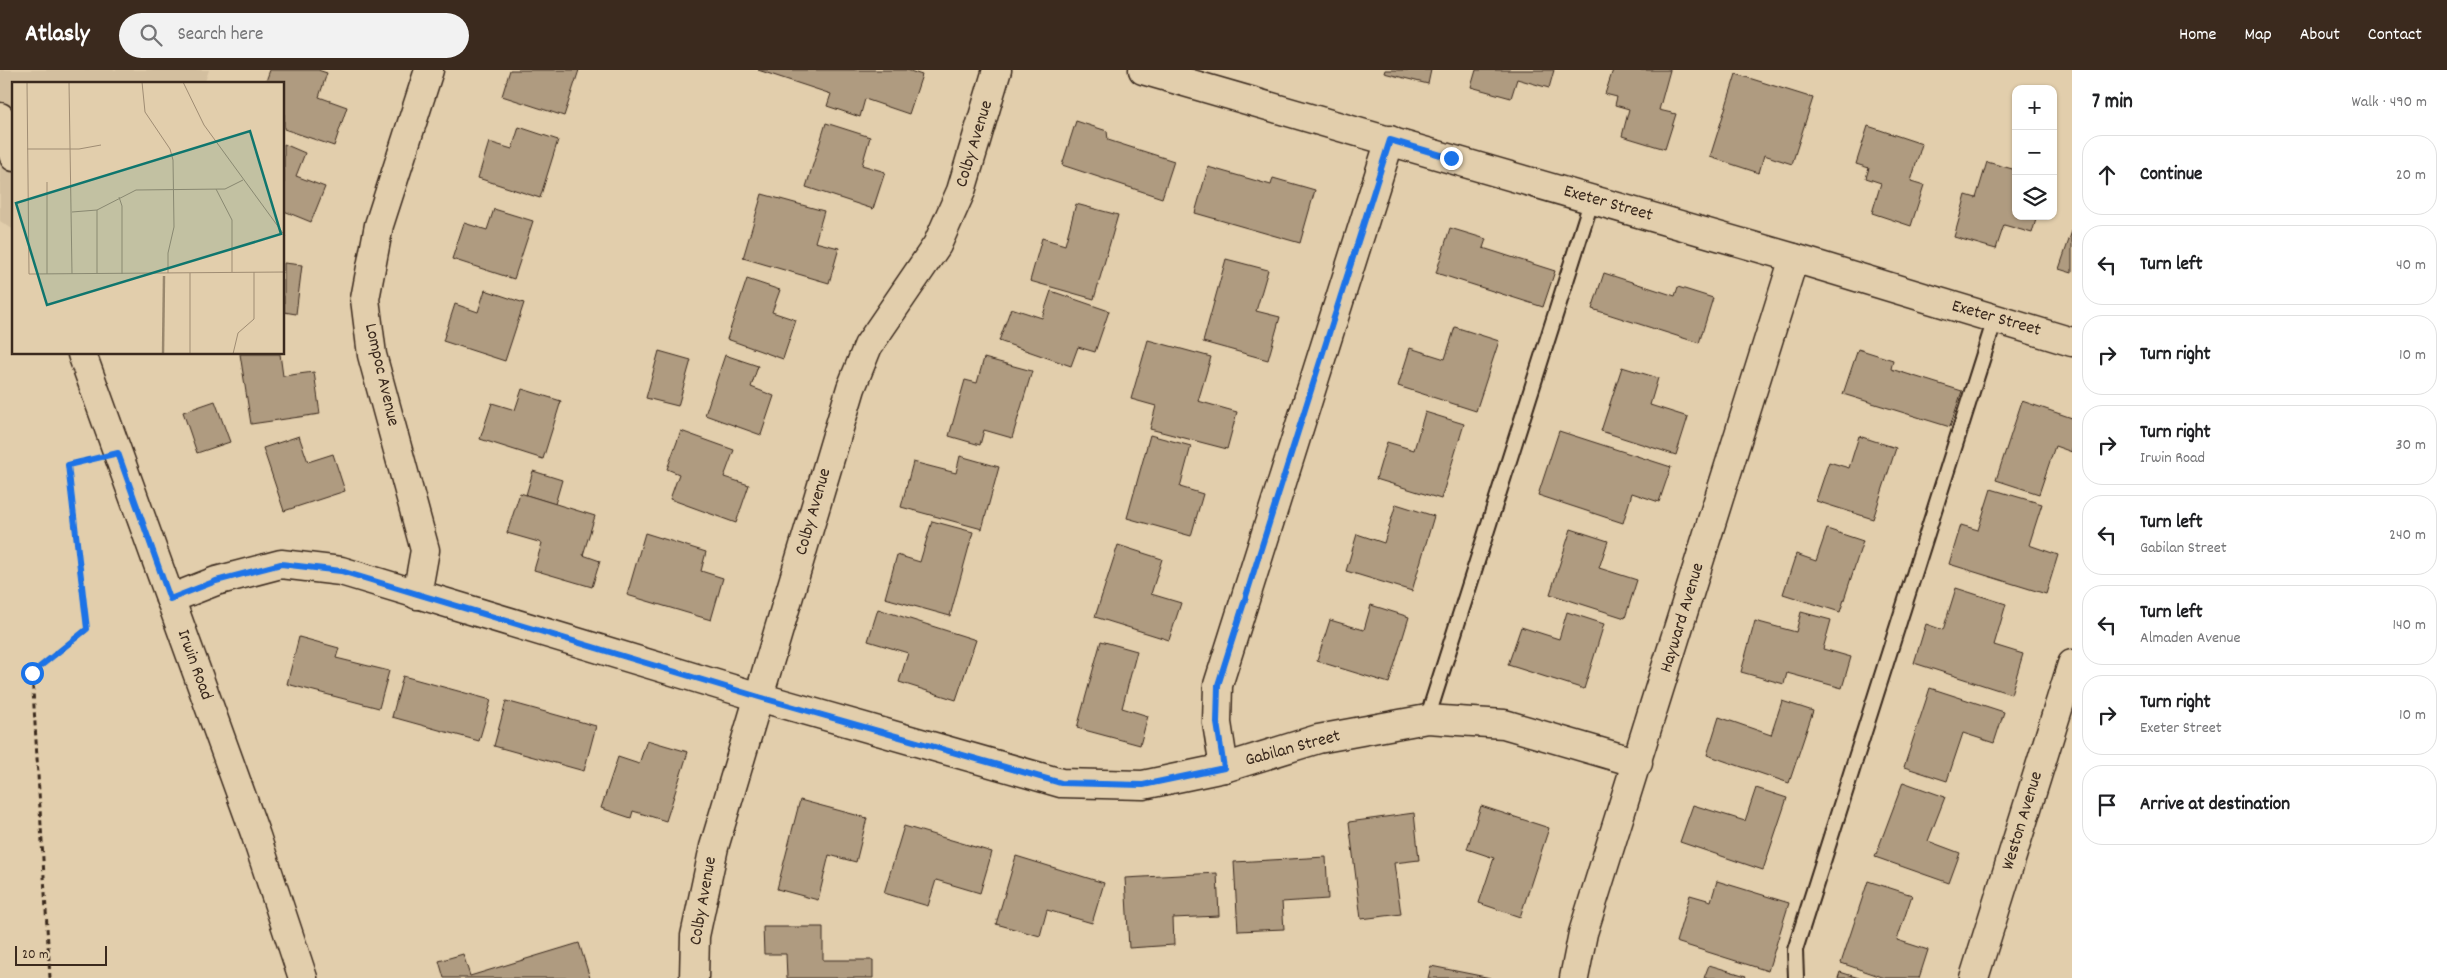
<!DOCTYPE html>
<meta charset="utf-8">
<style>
body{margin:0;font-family:Dekko,sans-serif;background:#f2f2f2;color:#202124}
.controls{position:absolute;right:15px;top:15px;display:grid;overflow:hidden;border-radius:10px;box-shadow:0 1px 4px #0004}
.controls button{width:45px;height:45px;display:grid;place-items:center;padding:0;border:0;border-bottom:1px solid #e0e0e0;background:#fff;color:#202124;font:25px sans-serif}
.scale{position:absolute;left:15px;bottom:12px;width:92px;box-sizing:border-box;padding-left:5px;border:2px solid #3b2a1e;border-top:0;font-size:14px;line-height:18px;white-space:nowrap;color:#3b2a1e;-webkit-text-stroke:4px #e2ceac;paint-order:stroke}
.stop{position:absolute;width:15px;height:15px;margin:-11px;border:4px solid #1a73e8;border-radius:50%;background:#fff}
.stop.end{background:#1a73e8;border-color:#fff;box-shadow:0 1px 5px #0008}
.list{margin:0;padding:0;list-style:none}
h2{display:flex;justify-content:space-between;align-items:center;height:65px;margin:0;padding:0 20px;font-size:21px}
h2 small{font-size:16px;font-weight:400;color:#757577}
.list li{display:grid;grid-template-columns:32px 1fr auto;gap:15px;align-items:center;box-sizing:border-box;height:80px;margin:0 10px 10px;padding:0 10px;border:1px solid #e0e0e0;border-radius:20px}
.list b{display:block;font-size:19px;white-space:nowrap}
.list p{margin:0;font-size:16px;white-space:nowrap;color:#757577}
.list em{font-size:16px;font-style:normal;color:#757577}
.icon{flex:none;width:28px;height:28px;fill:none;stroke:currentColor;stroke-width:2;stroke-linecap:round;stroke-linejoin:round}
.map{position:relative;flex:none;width:2072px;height:908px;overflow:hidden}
header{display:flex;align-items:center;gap:30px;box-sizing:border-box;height:70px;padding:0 25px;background:#3b2a1e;color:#fff}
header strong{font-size:24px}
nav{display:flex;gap:28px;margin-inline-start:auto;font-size:18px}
.search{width:350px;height:45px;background:#f2f2f2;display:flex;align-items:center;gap:12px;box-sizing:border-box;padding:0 18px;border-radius:28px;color:#757577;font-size:19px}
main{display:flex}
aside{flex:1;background:#fff}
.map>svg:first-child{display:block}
.built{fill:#d3bf9f}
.building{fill:#af9b80;stroke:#3b2a1e}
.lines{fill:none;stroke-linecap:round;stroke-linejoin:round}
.service-casing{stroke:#3b2a1e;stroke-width:18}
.minor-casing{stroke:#3b2a1e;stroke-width:31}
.tertiary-casing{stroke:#3b2a1e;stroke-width:31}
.path{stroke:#3b2a1e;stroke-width:3;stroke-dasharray:5 4;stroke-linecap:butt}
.service{stroke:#e2ceac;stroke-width:14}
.minor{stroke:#e2ceac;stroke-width:28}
.tertiary{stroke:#e2ceac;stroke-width:28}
.route{stroke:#1a73e8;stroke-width:6}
.labels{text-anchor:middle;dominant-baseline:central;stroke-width:5;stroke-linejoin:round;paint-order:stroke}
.street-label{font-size:18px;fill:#3b2a1e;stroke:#e2ceac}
.inset-river{fill:none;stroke:#9a886e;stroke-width:2.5}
.inset-road{fill:none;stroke:#9f8c73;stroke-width:1}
.view{fill:#0f766e;fill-opacity:0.15;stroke:#0f766e;stroke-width:2.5}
.inset-edge{fill:none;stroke:#3b2a1e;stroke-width:2.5}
</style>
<header>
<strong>Atlasly</strong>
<div class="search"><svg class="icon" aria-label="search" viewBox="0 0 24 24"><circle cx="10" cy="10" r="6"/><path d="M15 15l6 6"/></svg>Search here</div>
<nav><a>Home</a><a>Map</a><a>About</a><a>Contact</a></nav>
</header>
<main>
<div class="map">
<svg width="2072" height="908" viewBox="0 0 2072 908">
<rect width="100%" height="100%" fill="#e2ceac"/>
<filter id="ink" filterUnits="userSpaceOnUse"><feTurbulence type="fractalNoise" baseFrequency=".02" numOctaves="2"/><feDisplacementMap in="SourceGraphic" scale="10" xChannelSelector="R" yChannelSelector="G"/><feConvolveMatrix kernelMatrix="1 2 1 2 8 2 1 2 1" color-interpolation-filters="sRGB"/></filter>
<g filter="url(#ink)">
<path class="built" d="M 0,0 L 209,0 L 204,14 L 14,14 L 14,160 L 0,151 Z"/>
<g class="building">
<path d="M 270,0 L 318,0 L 327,3 L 319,27 L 347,37 L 334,76 L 284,59 L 284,14 L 265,14 Z"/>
<path d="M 510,0 L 579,0 L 564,46 L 502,26 Z"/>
<path d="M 758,0 L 907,0 L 922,5 L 909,44 L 865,29 L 860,47 L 827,36 L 831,24 Z"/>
<path d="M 1385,0 L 1431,0 L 1428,14 L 1384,3 Z"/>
<path d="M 1476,0 L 1554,0 L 1549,18 L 1517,9 L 1511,28 L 1471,17 Z"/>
<path d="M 1613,0 L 1670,0 L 1659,40 L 1676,44 L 1665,79 L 1622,66 L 1629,39 L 1615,35 L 1617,27 L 1605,24 Z"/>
<path d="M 1736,4 L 1813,28 L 1792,94 L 1764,85 L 1759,103 L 1710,87 Z"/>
<path d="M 1076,51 L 1107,61 L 1108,70 L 1174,91 L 1162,128 L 1062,95 Z"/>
<path d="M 826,53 L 870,67 L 862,95 L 885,102 L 873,139 L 806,117 Z"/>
<path d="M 1868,56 L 1922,74 L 1911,111 L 1924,115 L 1911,156 L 1872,143 L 1881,113 L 1866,108 L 1869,98 L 1856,94 Z"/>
<path d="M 519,57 L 558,70 L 540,128 L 478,108 L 489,72 L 512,79 Z"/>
<path d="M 284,74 L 305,83 L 296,106 L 325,117 L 311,152 L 284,141 Z"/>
<path d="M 1987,92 L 2016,100 L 2016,146 L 2037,146 L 2032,163 L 2004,155 L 1996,179 L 1954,167 L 1966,125 L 1976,128 Z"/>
<path d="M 1208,97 L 1271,115 L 1273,108 L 1315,120 L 1300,173 L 1195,143 Z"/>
<path d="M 762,124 L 824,141 L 815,172 L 839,178 L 829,213 L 743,188 Z"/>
<path d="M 1076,134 L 1118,145 L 1094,229 L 1030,211 L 1042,168 L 1065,175 Z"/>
<path d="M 494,139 L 533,151 L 514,209 L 452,189 L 464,153 L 487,160 Z"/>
<path d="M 1450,158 L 1486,169 L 1483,178 L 1555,201 L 1543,237 L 1436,203 Z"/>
<path d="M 2072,161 L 2072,203 L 2059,199 Z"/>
<path d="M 1226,189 L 1268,200 L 1256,241 L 1280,247 L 1268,290 L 1203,272 Z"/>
<path d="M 284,193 L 302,195 L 296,244 L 284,242 Z"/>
<path d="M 1604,203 L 1675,226 L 1678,217 L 1713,228 L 1699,273 L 1592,239 Z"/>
<path d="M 747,209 L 780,220 L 772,242 L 796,250 L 783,289 L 727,269 Z"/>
<path d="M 485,220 L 524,233 L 505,291 L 443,271 L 455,234 L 478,242 Z"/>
<path d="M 1051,221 L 1109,241 L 1095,282 L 1078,277 L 1071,296 L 999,271 L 1011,238 L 1042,248 Z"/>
<path d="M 1455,257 L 1499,271 L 1476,341 L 1398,316 L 1410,278 L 1445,289 Z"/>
<path d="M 1148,270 L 1211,287 L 1198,331 L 1237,342 L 1227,379 L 1150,359 L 1156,336 L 1131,329 Z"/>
<path d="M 1858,279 L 1893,290 L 1891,299 L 1962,321 L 1950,357 L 1843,324 Z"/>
<path d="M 659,281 L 691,290 L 678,336 L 646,328 Z"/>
<path d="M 240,284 L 280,284 L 283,306 L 314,302 L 320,344 L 251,354 Z"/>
<path d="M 725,285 L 758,296 L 751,317 L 774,326 L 761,365 L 705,345 Z"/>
<path d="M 984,288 L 1032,301 L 1012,368 L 984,360 L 980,375 L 949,366 L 965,310 L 977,313 Z"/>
<path d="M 1622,297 L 1658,308 L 1650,335 L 1688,347 L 1676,385 L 1601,361 Z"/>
<path d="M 522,319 L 561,331 L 543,389 L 480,369 L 492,333 L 515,340 Z"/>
<path d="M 215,331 L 230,372 L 197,383 L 183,342 Z"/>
<path d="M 2022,331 L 2072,348 L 2072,382 L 2055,376 L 2039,424 L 1996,410 Z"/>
<path d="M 1425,342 L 1464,354 L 1441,429 L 1376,409 L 1387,372 L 1414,380 Z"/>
<path d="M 681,361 L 734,380 L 724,407 L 749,415 L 736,453 L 670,429 L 679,404 L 667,399 Z"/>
<path d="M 1559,361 L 1671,397 L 1659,432 L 1632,423 L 1623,453 L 1538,425 Z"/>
<path d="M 1150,365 L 1191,376 L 1180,417 L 1203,424 L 1191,466 L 1127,448 Z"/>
<path d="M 299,366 L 308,392 L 333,384 L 345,421 L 284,441 L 263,378 Z"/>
<path d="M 1859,366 L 1896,378 L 1873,449 L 1816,431 L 1829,392 L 1849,398 Z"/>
<path d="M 960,386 L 999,397 L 982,459 L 901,437 L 913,392 L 956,403 Z"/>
<path d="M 533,401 L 562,410 L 555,434 L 526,425 Z"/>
<path d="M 1991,419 L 2042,434 L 2029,475 L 2058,485 L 2046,524 L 1949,494 L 1961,455 L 1978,460 Z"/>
<path d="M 520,423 L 595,446 L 583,485 L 600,491 L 592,517 L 534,500 L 542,473 L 507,463 Z"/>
<path d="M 1396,434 L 1434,446 L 1412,521 L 1346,501 L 1357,464 L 1384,473 Z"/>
<path d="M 932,451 L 973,462 L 950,546 L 885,528 L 897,485 L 920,492 Z"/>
<path d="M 1571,459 L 1608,471 L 1599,498 L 1637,510 L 1625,548 L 1550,524 Z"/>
<path d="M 1827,459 L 1863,471 L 1840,542 L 1783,524 L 1796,484 L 1816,491 Z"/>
<path d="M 645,463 L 706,482 L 701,501 L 723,508 L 711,550 L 627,525 Z"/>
<path d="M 1118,475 L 1162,489 L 1151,524 L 1181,533 L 1169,570 L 1095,547 Z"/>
<path d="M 1956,518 L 2006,534 L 1994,575 L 2023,584 L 2011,624 L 1914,593 L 1926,554 L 1943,560 Z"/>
<path d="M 1371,535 L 1409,547 L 1389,613 L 1317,591 L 1330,550 L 1364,560 Z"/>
<path d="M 878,539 L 976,570 L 956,630 L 899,612 L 908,583 L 868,571 Z"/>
<path d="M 1567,542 L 1604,554 L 1584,619 L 1508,595 L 1521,557 L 1559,569 Z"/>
<path d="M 1801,542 L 1831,550 L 1823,579 L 1851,587 L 1842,618 L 1787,603 L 1784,614 L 1741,602 L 1755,551 L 1796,562 Z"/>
<path d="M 299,567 L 339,578 L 336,588 L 389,601 L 379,638 L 287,614 Z"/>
<path d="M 1101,571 L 1137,581 L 1122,638 L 1148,646 L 1140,675 L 1077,658 Z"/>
<path d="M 403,606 L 491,630 L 479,671 L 392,647 Z"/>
<path d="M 1930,618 L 2004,642 L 1994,673 L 1963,663 L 1947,711 L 1904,697 Z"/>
<path d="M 506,631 L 596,656 L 584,701 L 494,676 Z"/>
<path d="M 1782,631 L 1813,641 L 1789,713 L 1707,685 L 1719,647 L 1771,665 Z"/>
<path d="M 647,670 L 688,682 L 666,751 L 633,741 L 631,748 L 601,738 L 618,687 L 639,694 Z"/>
<path d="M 1903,712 L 1945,727 L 1928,771 L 1960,783 L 1949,813 L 1875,787 Z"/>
<path d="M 1756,718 L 1787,728 L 1763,800 L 1680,772 L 1693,735 L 1745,751 Z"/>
<path d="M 800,730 L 867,748 L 856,792 L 829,785 L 818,830 L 777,819 Z"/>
<path d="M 1481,736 L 1549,758 L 1520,847 L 1479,833 L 1494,788 L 1467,779 Z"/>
<path d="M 1414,743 L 1419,790 L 1394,793 L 1401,844 L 1361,849 L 1349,752 Z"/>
<path d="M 904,756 L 992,782 L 980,823 L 936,810 L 928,836 L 884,823 Z"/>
<path d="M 1016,786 L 1104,813 L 1092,853 L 1047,840 L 1040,866 L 996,854 Z"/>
<path d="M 1326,787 L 1328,829 L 1282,832 L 1284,859 L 1238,861 L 1234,792 Z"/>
<path d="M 1217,803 L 1219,846 L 1173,848 L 1174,875 L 1129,878 L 1125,808 Z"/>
<path d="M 1717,811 L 1789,833 L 1768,901 L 1676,872 L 1690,825 L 1711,831 Z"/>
<path d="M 1868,811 L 1912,825 L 1897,870 L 1928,880 L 1919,908 L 1885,908 L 1841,893 Z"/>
<path d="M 763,857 L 823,857 L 823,890 L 873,890 L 873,908 L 787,908 L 786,884 L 764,884 Z"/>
<path d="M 579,873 L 590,908 L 444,908 L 439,891 L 463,884 L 470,906 Z"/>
<path d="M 1709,895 L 1746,906 L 1745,908 L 1704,908 Z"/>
<path d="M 1431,896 L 1491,908 L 1428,908 Z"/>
<path d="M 1840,902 L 1859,908 L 1838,908 Z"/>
</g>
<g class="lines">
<g class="service-casing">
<g id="service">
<path d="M 1427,649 L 1592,129"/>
<path d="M 1796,908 L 1795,880 L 1995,249"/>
</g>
</g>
<g class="minor-casing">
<g id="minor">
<path d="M 1143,0 L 1794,188 L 2072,272"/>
<path d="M 417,525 L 425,480 L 372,285 L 365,229 L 379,155 L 429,0"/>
<path d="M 170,529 L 216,511 L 281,494 L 341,501 L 759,627 L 1061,713 L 1143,715 L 1224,698 L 1318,669 L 1427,649 L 1504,654 L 1638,693"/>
<path d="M 1224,698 L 1217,653 L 1218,615 L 1390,70"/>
<path d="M 694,908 L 695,866 L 714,777 L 851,318 L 868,276 L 937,175 L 961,121 L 997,0"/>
<path d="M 1574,908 L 1583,863 L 1794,188"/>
<path d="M 1974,908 L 2072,594"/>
</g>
</g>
<g class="tertiary-casing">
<g id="tertiary">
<path d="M 0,47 L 14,87"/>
<path d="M 82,284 L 256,766 L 303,908"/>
</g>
</g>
<path class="path" d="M 50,908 L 32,603 L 87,559 L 68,395 L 90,389"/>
<use href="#service" class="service"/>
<use href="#minor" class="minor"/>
<use href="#tertiary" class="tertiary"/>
</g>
</g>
<g class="lines" filter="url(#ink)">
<path class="route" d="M 32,603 L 87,559 L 68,395 L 118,383 L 170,529 L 216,511 L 281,494 L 341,501 L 759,627 L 1061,713 L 1143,715 L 1224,698 L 1217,653 L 1218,615 L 1390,70 L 1451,88"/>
</g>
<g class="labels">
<g class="street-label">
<text transform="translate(975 74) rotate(-73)">Colby Avenue</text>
<text transform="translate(1608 134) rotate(16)">Exeter Street</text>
<text transform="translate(1996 249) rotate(16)">Exeter Street</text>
<text transform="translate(381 305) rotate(77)">Lompoc Avenue</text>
<text transform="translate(814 442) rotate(-74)">Colby Avenue</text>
<text transform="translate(1683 548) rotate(-73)">Hayward Avenue</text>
<text transform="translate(194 595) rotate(70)">Irwin Road</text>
<text transform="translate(1293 679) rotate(-15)">Gabilan Street</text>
<text transform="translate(2023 751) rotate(-73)">Weston Avenue</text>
<text transform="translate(704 831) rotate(-80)">Colby Avenue</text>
</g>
</g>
<g transform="translate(12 12)">
<rect width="272" height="272" fill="#e2ceac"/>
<path class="inset-river" d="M 151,272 L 152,194"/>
<path class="inset-road" d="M 15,0 L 17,192 L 273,190M 57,0 L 60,192M 130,0 L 133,30 L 158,67 L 161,78 L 162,145 L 156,171 L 156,191M 171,0 L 192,43 L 273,154M 15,67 L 67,67 L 89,63M 35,100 L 35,192M 204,107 L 220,138 L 220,190M 107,115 L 110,124 L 110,192M 60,130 L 85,128 L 124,108 L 213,107 L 231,98M 85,192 L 85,128M 178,272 L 178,191M 221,272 L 226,251 L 242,237 L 242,190"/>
<path class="view" d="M 238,49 L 269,152 L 35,223 L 4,121 Z"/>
<rect width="272" height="272" class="inset-edge"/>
</g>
</svg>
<div class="controls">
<button>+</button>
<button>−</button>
<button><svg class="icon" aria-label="layers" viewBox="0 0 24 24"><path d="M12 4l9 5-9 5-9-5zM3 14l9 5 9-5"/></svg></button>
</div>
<div class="scale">20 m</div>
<div class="stop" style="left:32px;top:603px"></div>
<div class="stop end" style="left:1451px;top:88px"></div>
</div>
<aside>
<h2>7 min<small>Walk · 490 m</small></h2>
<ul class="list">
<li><svg class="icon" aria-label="ahead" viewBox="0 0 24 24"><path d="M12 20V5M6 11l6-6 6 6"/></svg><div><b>Continue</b></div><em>20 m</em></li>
<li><svg class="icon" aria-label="left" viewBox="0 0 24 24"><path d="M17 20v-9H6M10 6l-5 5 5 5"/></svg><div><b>Turn left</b></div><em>40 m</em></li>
<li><svg class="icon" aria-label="right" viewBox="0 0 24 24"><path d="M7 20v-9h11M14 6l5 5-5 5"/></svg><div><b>Turn right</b></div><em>10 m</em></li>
<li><svg class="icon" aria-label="right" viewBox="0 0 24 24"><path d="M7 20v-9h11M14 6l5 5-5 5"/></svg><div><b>Turn right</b><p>Irwin Road</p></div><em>30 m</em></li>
<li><svg class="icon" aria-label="left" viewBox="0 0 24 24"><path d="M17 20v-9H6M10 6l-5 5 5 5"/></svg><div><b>Turn left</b><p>Gabilan Street</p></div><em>240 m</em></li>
<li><svg class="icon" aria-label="left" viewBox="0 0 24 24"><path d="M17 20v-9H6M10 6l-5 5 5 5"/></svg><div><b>Turn left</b><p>Almaden Avenue</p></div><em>140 m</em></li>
<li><svg class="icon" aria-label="right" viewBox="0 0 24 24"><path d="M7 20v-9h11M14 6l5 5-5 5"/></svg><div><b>Turn right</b><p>Exeter Street</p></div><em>10 m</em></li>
<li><svg class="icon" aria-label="arrive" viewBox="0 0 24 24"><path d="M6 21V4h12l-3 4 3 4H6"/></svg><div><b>Arrive at destination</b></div></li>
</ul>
</aside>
</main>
